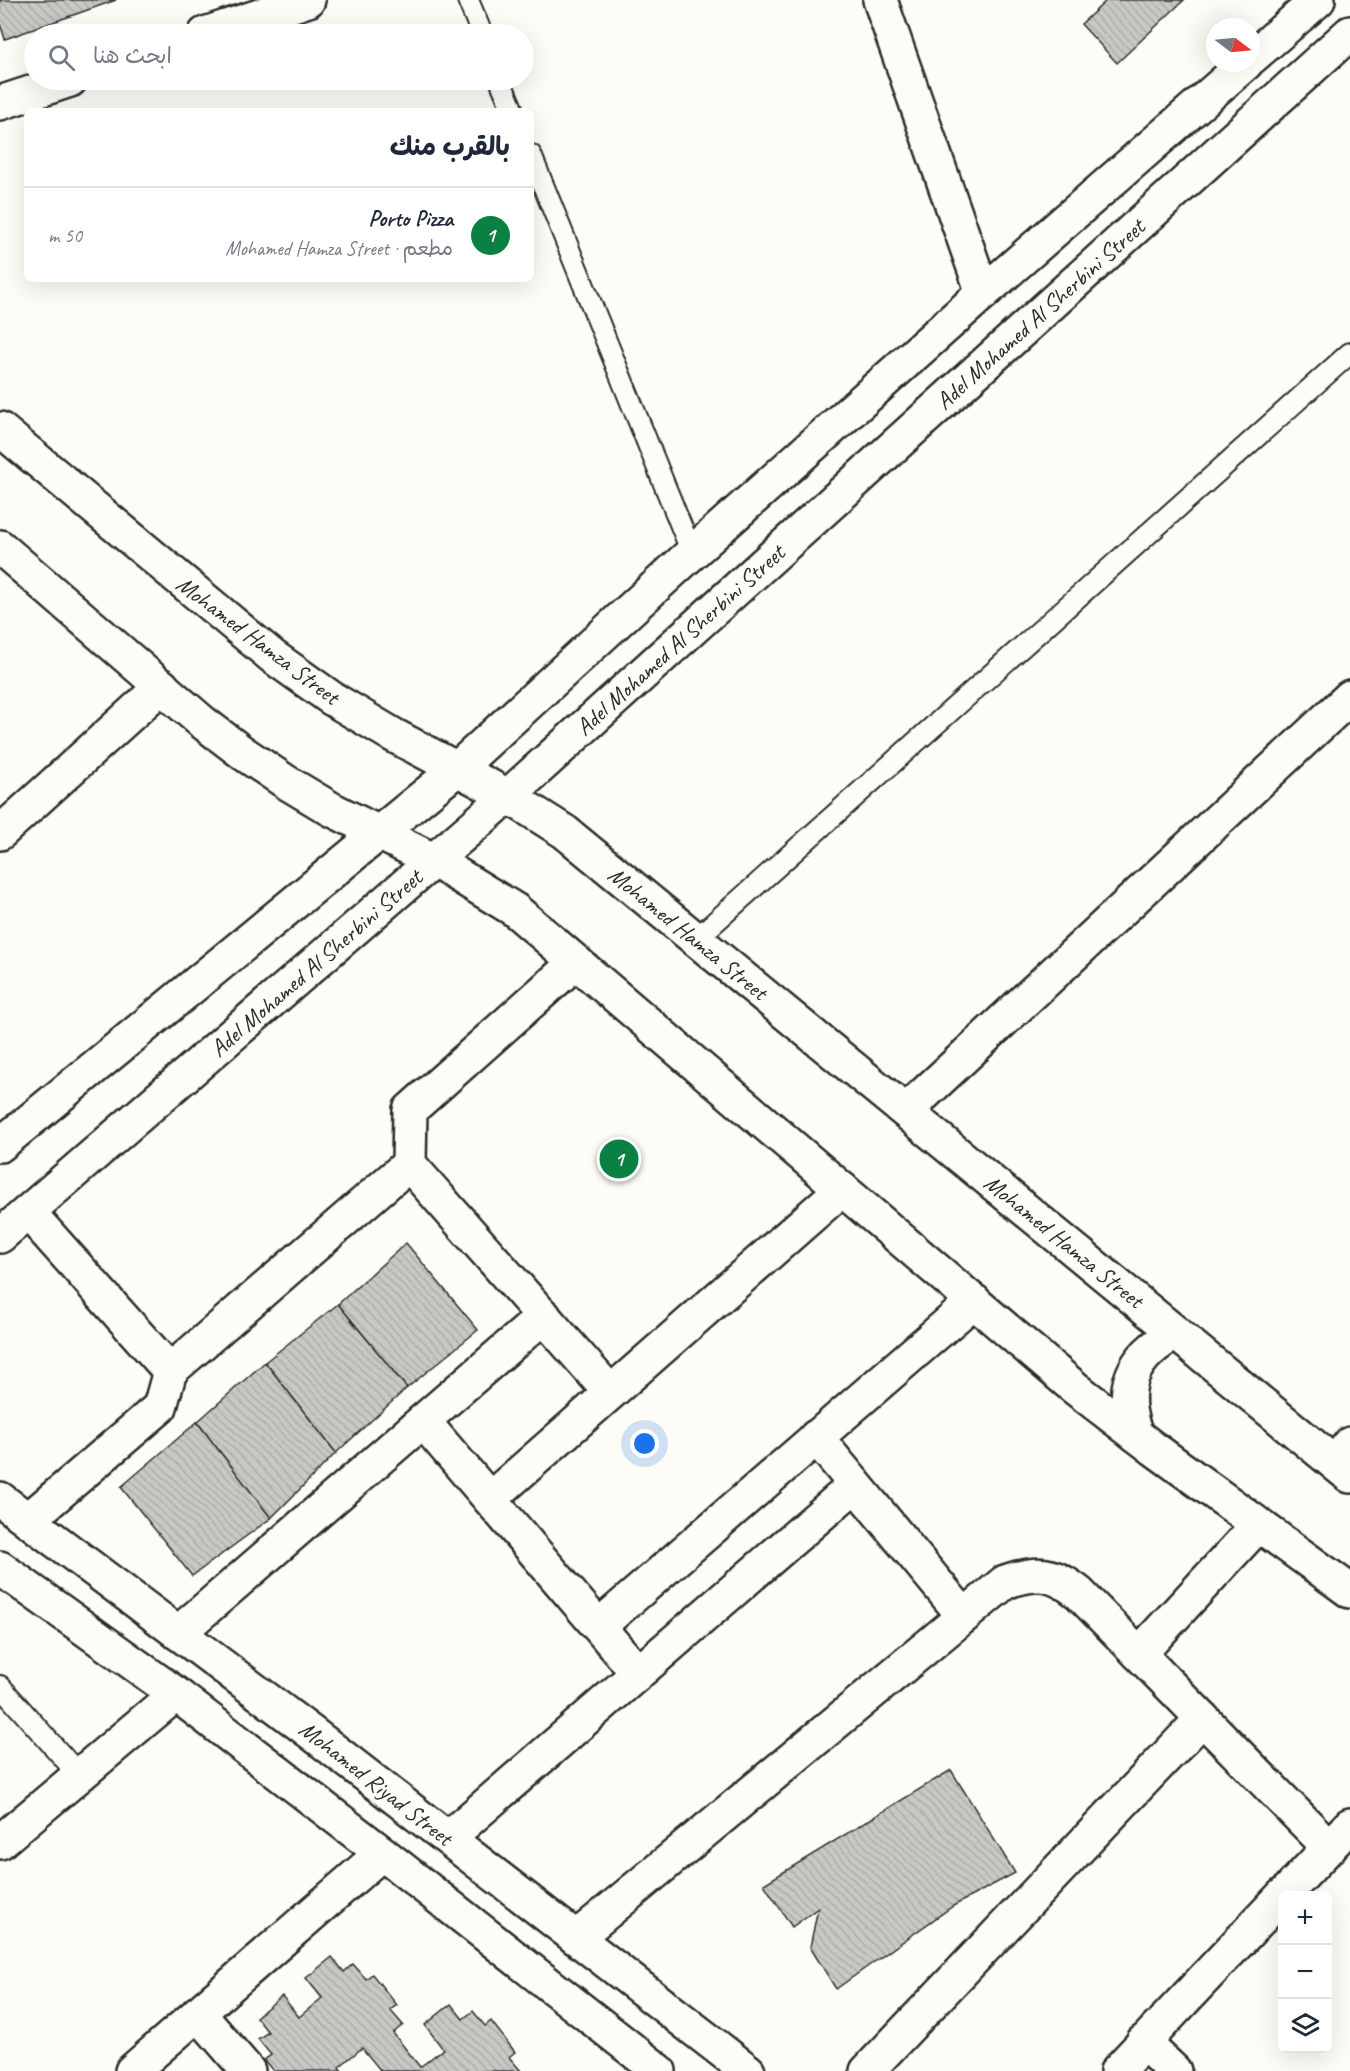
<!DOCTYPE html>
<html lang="ar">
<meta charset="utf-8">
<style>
body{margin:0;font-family:Caveat,"Playpen Sans Arabic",sans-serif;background:#f2f2f3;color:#1f2937;direction:rtl}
.controls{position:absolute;right:18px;bottom:18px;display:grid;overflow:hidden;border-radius:9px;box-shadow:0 6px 24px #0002}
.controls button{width:54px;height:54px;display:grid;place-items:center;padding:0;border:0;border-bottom:2px solid #e0e1e3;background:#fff;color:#1f2937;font:30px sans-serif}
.compass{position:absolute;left:1206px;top:18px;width:54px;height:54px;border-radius:50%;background:#fff;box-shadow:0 6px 24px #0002;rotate:106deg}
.you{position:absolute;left:645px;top:1444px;width:21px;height:21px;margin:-15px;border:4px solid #fff;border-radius:50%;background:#1a73e8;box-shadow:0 0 0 9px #1a73e833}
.badge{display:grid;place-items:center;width:39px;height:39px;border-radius:50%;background:#0b8043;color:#fff;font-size:20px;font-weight:700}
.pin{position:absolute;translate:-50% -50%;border:3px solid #fff;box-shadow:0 2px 6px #0006}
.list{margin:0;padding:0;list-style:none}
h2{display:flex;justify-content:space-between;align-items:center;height:78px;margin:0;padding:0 24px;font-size:26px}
h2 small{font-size:20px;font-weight:400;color:#747a83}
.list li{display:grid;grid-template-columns:39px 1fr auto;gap:18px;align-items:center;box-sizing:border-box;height:96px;padding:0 24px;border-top:2px solid #e0e1e3}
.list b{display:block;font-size:22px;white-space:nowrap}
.list p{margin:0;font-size:20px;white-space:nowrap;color:#747a83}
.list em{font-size:20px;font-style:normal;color:#747a83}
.icon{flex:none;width:33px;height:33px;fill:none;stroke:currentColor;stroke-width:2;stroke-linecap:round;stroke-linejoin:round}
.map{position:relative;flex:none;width:1350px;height:2071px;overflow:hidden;direction:ltr}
.search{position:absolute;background:#fff;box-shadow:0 6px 24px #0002;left:24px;top:24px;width:510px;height:66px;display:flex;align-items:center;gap:15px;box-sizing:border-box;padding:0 21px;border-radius:33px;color:#747a83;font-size:22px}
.panel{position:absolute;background:#fff;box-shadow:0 6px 24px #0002;left:24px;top:108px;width:510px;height:174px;border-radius:9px;direction:rtl}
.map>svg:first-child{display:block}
.building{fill:url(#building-back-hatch);stroke:#2b2b2b;stroke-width:1.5}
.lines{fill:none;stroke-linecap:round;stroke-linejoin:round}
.lane-casing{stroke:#2b2b2b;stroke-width:24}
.street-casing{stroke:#2b2b2b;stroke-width:38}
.secondary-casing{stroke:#2b2b2b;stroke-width:38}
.lane{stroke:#fdfcf7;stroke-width:20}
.street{stroke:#fdfcf7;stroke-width:33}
.secondary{stroke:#fdfcf7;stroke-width:33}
.labels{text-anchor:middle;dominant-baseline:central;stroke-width:4.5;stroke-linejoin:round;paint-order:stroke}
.street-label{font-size:24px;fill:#2b2b2b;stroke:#fdfcf7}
</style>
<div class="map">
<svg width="1350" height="2071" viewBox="0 0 1350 2071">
<defs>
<pattern id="building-back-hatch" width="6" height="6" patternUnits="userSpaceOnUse" patternTransform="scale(1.5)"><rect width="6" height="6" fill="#c9c8c4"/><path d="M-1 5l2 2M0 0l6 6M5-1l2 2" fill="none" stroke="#adaca9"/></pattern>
</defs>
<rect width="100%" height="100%" fill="#fdfcf7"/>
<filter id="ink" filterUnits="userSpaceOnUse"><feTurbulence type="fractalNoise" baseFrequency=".0167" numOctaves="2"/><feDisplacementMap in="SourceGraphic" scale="12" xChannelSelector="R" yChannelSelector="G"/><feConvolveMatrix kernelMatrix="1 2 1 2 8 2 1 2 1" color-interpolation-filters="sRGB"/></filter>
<g filter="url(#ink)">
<g class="building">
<path d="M 0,0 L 116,0 L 5,39 L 0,24 Z"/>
<path d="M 1107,0 L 1184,0 L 1117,63 L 1081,24 Z"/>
<path d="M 406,1243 L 478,1330 L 407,1388 L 338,1304 Z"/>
<path d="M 338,1304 L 407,1388 L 336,1453 L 265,1362 Z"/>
<path d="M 265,1362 L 336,1453 L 271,1518 L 197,1422 Z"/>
<path d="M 197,1422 L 271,1518 L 192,1576 L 121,1487 Z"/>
<path d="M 951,1770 L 1015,1873 L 953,1906 L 836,1989 L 810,1947 L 818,1908 L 792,1927 L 764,1884 Z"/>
<path d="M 332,1957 L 344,1972 L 353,1964 L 366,1979 L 372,1974 L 397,2005 L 390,2010 L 403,2025 L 393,2033 L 420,2067 L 443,2049 L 425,2025 L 451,2004 L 463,2019 L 473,2011 L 485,2026 L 491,2021 L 515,2052 L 509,2057 L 521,2071 L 381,2071 L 362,2048 L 339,2067 L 342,2071 L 273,2071 L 264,2060 L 271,2055 L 258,2039 L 268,2032 L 256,2017 L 282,1996 L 299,2017 L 322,1998 L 306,1978 Z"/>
</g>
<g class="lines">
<g class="lane-casing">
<g id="lane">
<path d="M 468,0 L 482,34"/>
<path d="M 500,80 L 513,111"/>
<path d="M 531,155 L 692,553"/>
<path d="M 696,939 L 1350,353"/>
<path d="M 0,1686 L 79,1775"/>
</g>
</g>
<g class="street-casing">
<g id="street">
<path d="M 880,0 L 983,293"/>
<path d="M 205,34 L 308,0"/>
<path d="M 0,103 L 70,80"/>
<path d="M 0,833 L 162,686"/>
<path d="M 576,962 L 410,1110 L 409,1164 L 610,1392"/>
<path d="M 906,1111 L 1350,697"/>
<path d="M 28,1212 L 170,1371"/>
<path d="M 423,1421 L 638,1673"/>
<path d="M 816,1437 L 964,1616"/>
<path d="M 1335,1463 L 1350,1444"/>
<path d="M 490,1499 L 842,1189"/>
<path d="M 28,1520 L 160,1407 L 170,1371 L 409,1164"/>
<path d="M 599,1626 L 974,1301"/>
<path d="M 178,1633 L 544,1316"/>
<path d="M 1139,1654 L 1258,1525"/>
<path d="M 448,1838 L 855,1485"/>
<path d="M 0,1842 L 176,1694"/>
<path d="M 1283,1896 L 1350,1825"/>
<path d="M 576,1938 L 1005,1582 C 1037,1571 1053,1572 1079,1593 L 1329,1847"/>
<path d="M 198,2013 L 248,2071"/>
<path d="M 1143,2042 L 1174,2071"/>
<path d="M 132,2071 L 382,1853"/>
<path d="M 867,2071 L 1202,1719"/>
<path d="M 1117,2071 L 1282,1896"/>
</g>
</g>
<g class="secondary-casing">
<g id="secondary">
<path d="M 1251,58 L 1318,0"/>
<path d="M 0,429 L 272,656 L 331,698 L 393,735 L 508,796 L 565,832 L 1350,1476"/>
<path d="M 0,547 L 201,721 L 243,753 L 286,782 L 331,809 L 435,861 L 515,910 L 1075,1388 L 1153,1448 L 1350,1591"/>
<path d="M 0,1145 L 458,768 L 692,553 L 983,293 L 1246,63"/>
<path d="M 0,1236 L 508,796 L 1350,33"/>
<path d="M 1136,1435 C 1118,1388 1132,1356 1176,1333"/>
<path d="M 0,1499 L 313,1734 L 748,2071"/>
<path d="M 0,1568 L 176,1694 L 382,1853 L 659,2071"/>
</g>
</g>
<use href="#lane" class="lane"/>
<use href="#street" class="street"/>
<use href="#secondary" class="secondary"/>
</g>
</g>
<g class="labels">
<g class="street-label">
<text transform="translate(1040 314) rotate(-42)">Adel Mohamed Al Sherbini Street</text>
<text transform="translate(258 640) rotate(37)">Mohamed Hamza Street</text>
<text transform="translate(680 640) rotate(-42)">Adel Mohamed Al Sherbini Street</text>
<text transform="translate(688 933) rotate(39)">Mohamed Hamza Street</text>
<text transform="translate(316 963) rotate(-41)">Adel Mohamed Al Sherbini Street</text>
<text transform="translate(1064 1241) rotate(39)">Mohamed Hamza Street</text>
<text transform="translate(376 1783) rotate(38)">Mohamed Riyad Street</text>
</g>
</g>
</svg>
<div class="controls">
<button>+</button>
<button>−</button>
<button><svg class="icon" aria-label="layers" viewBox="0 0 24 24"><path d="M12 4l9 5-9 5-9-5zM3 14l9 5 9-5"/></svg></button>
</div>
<svg class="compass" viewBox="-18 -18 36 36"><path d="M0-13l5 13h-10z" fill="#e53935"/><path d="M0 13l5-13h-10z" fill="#747a83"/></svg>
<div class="you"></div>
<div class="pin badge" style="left:619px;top:1159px">1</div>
<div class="search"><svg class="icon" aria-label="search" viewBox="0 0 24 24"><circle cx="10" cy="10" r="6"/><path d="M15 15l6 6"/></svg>ابحث هنا</div>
<section class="panel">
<h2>بالقرب منك<small></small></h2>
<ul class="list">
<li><span class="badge">1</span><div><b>Porto Pizza</b><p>مطعم · Mohamed Hamza Street</p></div><em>50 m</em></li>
</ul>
</section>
</div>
